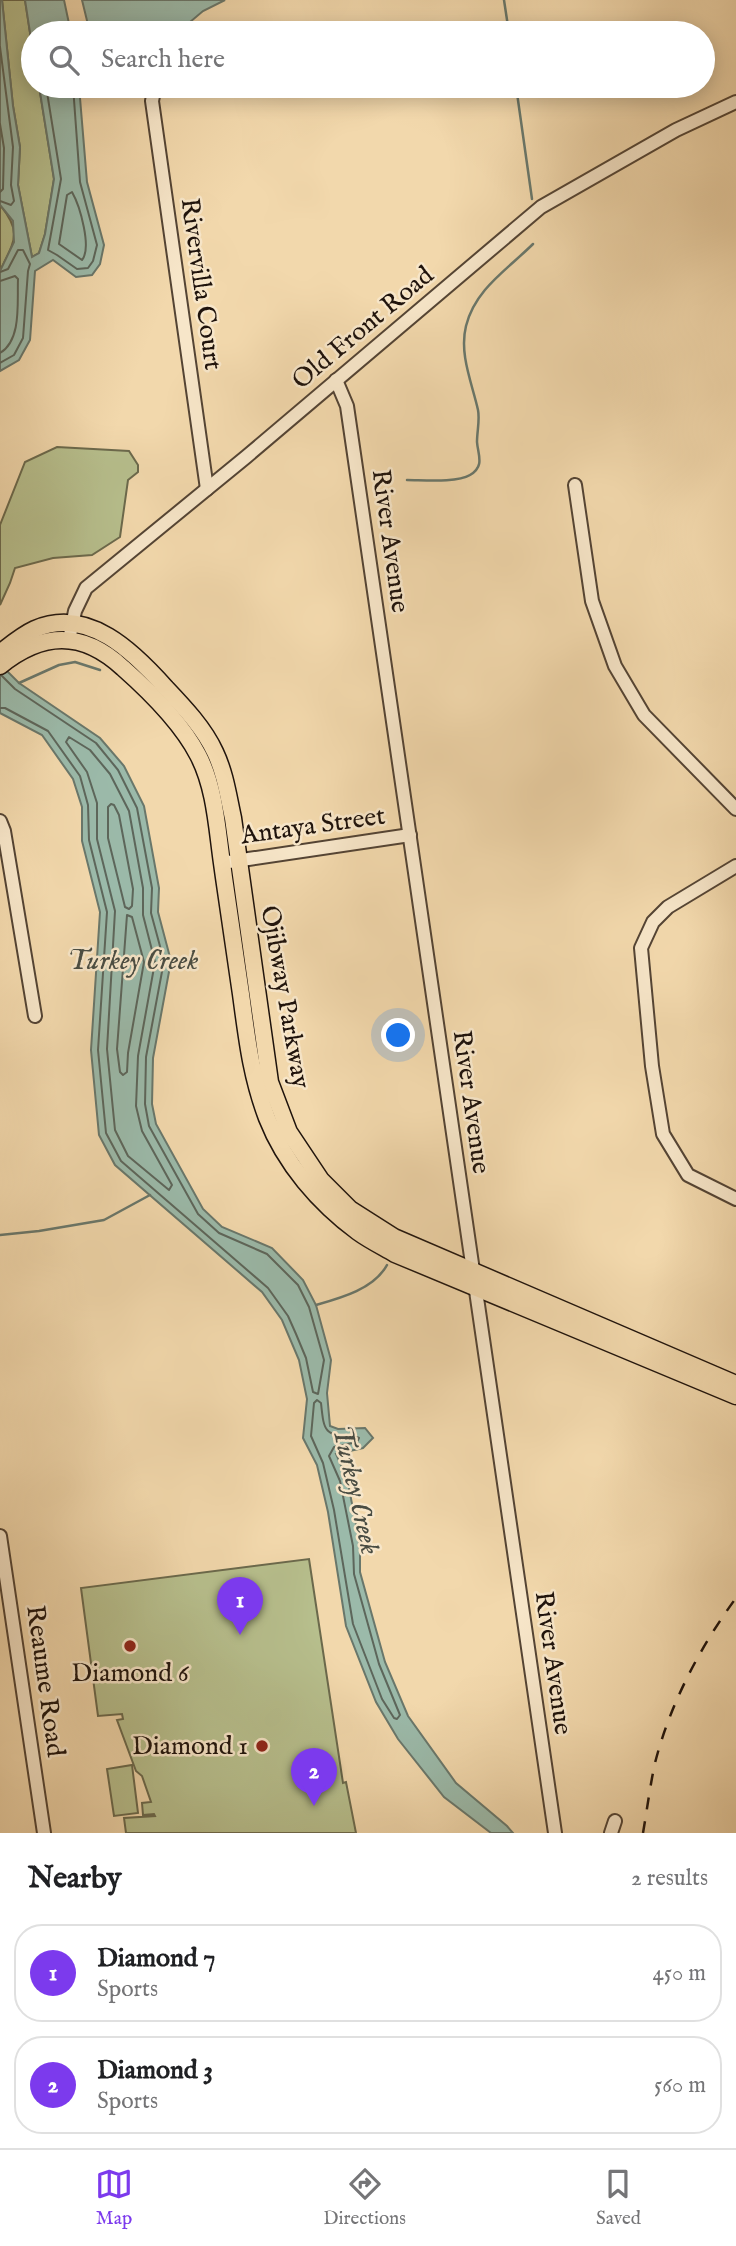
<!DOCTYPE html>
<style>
body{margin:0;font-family:"IM FELL English",serif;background:#f2f2f2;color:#202124}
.you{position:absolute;left:399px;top:1036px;width:24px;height:24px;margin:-18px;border:5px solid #fff;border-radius:50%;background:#1a73e8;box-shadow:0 0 0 10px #1a73e833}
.badge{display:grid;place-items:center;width:46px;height:46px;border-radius:50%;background:#7c3aed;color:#fff;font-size:23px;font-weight:700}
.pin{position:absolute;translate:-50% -58px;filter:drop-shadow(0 2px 4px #0008)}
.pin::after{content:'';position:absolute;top:37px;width:24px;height:21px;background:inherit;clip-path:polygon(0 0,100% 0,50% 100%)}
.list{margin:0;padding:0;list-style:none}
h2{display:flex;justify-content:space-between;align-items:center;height:91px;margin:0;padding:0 28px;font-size:30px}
h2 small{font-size:23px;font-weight:400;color:#757577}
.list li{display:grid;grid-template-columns:46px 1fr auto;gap:21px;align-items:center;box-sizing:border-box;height:98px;margin:0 14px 14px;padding:0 14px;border:2px solid #e0e0e0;border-radius:28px}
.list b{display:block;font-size:26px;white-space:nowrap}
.list p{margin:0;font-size:23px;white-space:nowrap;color:#757577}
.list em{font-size:23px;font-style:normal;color:#757577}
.icon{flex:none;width:38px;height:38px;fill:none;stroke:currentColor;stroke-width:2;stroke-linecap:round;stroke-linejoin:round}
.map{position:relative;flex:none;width:736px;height:1833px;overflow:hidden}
.search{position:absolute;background:#fff;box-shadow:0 4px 18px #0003;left:21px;right:21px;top:21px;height:77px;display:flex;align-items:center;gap:18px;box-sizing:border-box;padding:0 24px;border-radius:38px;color:#757577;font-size:26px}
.sheet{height:315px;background:#fff}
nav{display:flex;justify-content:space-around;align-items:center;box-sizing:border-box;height:98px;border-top:2px solid #e0e0e0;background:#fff;font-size:19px;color:#757577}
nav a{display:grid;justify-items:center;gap:4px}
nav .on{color:#7c3aed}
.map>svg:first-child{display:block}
.green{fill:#b7bf8d;stroke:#6b694c;stroke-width:2}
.water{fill:#9bbaaa;stroke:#69776b;stroke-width:2}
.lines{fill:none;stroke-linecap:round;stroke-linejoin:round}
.shore{stroke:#5d665b;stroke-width:2}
.stream{stroke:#69776b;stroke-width:2.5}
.minor-casing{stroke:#544434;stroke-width:16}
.major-casing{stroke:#1f130c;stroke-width:19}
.minor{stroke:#f7e6c9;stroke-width:12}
.major{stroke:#f2d8ac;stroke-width:16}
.rail{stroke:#1f130c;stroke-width:2.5;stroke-dasharray:12 12;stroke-linecap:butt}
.poi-dot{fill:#8f2418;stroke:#f7e6c9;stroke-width:2.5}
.labels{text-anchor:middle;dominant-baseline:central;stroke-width:5;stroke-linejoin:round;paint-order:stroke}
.street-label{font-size:26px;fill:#1f130c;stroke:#f7e6c9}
.poi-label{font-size:26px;fill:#1f130c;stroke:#f7e6c9}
.water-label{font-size:28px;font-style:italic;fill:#4a4d43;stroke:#f7e6c9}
</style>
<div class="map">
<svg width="736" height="1833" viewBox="0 0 736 1833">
<rect width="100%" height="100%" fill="#f2d8ac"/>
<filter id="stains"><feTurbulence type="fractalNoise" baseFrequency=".00286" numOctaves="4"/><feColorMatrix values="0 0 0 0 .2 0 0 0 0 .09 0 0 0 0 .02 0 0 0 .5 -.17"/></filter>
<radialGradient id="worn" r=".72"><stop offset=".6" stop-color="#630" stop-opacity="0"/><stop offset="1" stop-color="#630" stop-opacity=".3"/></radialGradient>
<g class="green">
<path d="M 2,0 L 25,0 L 33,52 L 33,86 L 39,86 L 54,179 L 45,234 L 39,253 L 32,257 L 18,185 L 20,147 L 13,106 Z"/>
<path d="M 0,205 C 23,233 14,241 0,271 Z"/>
<path d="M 57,447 L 129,451 L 138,465 L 138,472 L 128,480 L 120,537 L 92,555 L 53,558 L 15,568 L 10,583 L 0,605 L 0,525 L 25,462 Z"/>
<path d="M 309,1559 L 343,1783 L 346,1782 L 356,1833 L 126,1833 L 124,1818 L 155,1816 L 154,1814 L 143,1815 L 142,1803 L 151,1802 L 142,1776 L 136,1771 L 117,1720 L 123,1719 L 122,1714 L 98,1716 L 81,1588 Z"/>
<path d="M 132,1765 L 138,1813 L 114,1816 L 107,1769 Z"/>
</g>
<g class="water">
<path d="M 0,0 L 2,0 L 13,106 L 20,147 L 18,185 L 32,257 L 39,253 L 45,234 L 54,179 L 39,86 L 79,86 L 87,182 L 104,245 L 100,264 L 92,275 L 76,277 L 53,260 L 35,271 L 30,340 L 19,360 L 0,371 L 0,271 L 14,242 L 13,221 L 0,205 Z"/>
<path d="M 25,0 L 64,0 L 71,33 L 33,33 L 33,52 Z"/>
<path d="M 82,0 L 225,0 L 203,11 L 177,33 L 90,33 Z"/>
<path d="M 0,664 L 19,683 L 100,738 L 124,766 L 144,806 L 159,888 L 158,912 L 171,961 L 153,1058 L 152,1104 L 156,1124 L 203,1209 L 222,1227 L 272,1248 L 303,1280 L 316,1305 L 331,1360 L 327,1393 L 330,1426 L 338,1429 L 365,1428 L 373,1438 L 363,1448 L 336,1454 L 347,1478 L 360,1545 L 360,1572 L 385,1662 L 408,1716 L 456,1783 L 507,1826 L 513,1833 L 491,1833 L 444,1797 L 398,1739 L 376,1702 L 346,1626 L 328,1512 L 317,1465 L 303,1438 L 307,1399 L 299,1360 L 282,1320 L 262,1292 L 115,1165 L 99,1135 L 91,1050 L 100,912 L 82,841 L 82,807 L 73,779 L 42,735 L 0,713 Z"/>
</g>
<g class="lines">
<g class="shore">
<path d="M 0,47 L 13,147 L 11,185 L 14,201 L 11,205 L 0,201"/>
<path d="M 46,86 L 61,179 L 48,250 L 57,255 L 77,269 L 88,268 L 93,261 L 97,245 L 80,182 L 73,86"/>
<path d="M 0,124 L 4,148 L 3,189 L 0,192"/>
<path d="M 72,192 C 80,206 92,248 82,260 L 59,244 L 67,195 Z"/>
<path d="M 0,272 L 8,269 L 18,250 L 23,250 L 30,264 L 28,271 L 23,338 L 14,355 L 0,363"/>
<path d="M 0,281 L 15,276 L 18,279 C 17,302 22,340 0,353"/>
<path d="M 0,708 L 5,708 L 48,731 L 80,776 L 88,805 L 89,840 L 107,912 L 98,1050 L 106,1133 L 121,1161 L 268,1288 L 288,1316 L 296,1334 L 306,1358 L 313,1392 L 318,1394 L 324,1360 L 309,1307 L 298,1285 L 267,1254 L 219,1233 L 198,1214 L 149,1126 L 145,1104 L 146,1057 L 164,961 L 151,913 L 152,888 L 137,808 L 118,770 L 96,743 L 15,689 L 1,675"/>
<path d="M 69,737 L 90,750 L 110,774 L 129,811 L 143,888 L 143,915 L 155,962 L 138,1056 L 136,1106 L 142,1131 L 172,1185 L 169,1190 L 128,1156 L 115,1130 L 107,1049 L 115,911 L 97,839 L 97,803 L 87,772 L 66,742 Z"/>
<path d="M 111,804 L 114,805 L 119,815 L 133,889 L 132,906 L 129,909 L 125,907 L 108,838 L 108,807 Z"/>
<path d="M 127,915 L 132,917 L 144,962 L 128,1053 L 127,1072 L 123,1075 L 120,1072 L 117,1049 Z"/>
<path d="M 317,1400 L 321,1403 C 324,1432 324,1436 355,1436 L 359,1438 L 357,1442 L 334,1447 L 329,1456 L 340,1481 L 353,1546 L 354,1574 L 379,1664 L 400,1715 L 397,1719 L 394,1718 L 382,1699 L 353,1624 L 334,1510 L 323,1463 L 311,1436 L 314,1403 Z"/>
</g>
<g class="stream">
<path d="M 504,0 L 509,33"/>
<path d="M 516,86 L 532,199"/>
<path d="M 407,480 C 423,480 457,483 470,475 C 485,466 478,455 477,442 C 477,431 480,420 478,410 C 472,383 459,354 466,326 C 475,289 508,269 533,244"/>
<path d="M 19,683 L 59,665 L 75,662 L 100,670"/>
<path d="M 0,1235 L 39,1231 L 104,1220 L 150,1195"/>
<path d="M 316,1305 C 341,1298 374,1289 387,1265"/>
</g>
<g class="minor-casing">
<g id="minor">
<path d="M 155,86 L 152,101 L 207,489"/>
<path d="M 336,380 L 347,406 L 555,1833"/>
<path d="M 575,485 L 592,601 L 615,666 L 644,715 L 736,809"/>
<path d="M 69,640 L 75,611 L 86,588 L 246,457 L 541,207 L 676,130 L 736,102"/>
<path d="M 0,821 L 4,831 L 35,1016"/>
<path d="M 222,863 L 410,835"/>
<path d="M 736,866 L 668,907 L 653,922 L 641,948 L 652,1066 L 663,1134 L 688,1175 L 736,1199"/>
<path d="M 0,1536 L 44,1833"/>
<path d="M 611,1833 L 615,1821"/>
</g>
</g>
<g class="major-casing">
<g id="major">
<path d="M 0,653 C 11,644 22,635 35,629 C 88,606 134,652 166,688 C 184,707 204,728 215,752 C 225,773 228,795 233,818 L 270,1082 L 289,1132 L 321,1180 L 350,1209 L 394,1237 L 736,1384"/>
<path d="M 0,666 C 42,632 82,630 123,668 C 149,691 182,724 198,755 C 215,787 217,828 222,863 C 228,907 235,951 241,994 C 247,1038 251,1076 267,1118 C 285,1164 319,1203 358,1232 C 369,1240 383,1247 395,1254 L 736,1396"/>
</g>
</g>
<use href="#minor" class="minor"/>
<use href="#major" class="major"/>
<path class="rail" d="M 643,1833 C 647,1810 650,1786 655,1763 C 670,1704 700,1647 736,1598"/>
</g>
<g class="poi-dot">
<circle cx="130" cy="1646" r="7"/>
<circle cx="262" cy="1746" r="7"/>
</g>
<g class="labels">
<g class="street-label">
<text transform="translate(201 284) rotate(82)">Rivervilla Court</text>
<text transform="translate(363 328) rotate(-40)">Old Front Road</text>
<text transform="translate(390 541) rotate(82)">River Avenue</text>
<text transform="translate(313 826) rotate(-8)">Antaya Street</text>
<text transform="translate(285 997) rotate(80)">Ojibway Parkway</text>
<text transform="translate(471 1102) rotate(82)">River Avenue</text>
<text transform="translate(553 1663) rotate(82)">River Avenue</text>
<text transform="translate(45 1681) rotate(82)">Reaume Road</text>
</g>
<g class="poi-label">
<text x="130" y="1673">Diamond 6</text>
<text x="248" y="1746" text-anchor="end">Diamond 1</text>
</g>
<g class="water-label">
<text x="133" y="961">Turkey Creek</text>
<text transform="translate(355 1490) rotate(77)">Turkey Creek</text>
</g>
</g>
<rect width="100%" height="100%" filter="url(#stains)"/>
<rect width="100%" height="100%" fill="url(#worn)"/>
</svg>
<div class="you"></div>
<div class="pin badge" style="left:240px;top:1635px">1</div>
<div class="pin badge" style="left:314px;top:1806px">2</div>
<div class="search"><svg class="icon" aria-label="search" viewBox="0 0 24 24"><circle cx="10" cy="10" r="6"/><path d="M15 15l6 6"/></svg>Search here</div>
</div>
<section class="sheet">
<h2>Nearby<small>2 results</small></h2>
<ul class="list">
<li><span class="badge">1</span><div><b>Diamond 7</b><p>Sports</p></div><em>450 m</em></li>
<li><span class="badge">2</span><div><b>Diamond 3</b><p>Sports</p></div><em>560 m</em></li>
</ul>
</section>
<nav>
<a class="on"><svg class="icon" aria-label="map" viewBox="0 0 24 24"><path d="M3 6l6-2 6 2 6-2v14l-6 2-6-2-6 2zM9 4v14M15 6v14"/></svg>Map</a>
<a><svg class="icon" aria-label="directions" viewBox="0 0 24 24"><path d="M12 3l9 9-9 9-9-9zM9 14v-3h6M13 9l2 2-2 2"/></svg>Directions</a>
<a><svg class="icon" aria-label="saved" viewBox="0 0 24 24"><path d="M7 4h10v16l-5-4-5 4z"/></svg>Saved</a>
</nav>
